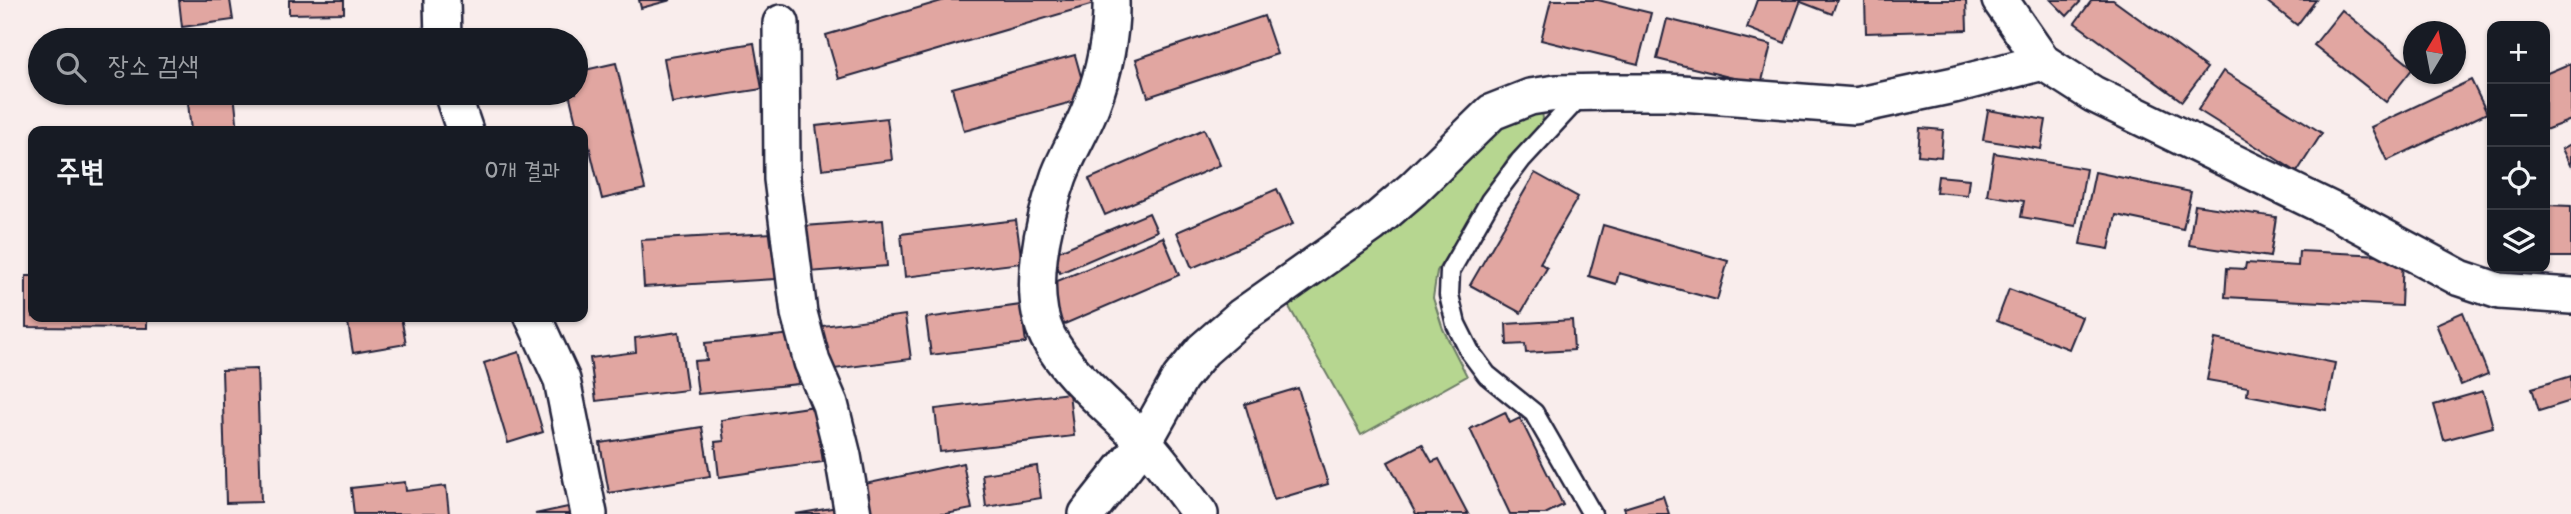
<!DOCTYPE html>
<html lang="ko">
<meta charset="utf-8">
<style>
body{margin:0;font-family:"Balsamiq Sans","Poor Story",sans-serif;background:#20242c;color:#f1f3f6}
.controls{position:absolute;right:21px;top:21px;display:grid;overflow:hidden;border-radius:14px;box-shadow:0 2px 5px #0004}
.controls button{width:63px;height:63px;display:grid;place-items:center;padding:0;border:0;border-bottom:2px solid #363941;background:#171b24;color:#f1f3f6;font:35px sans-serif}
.compass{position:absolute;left:2403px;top:21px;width:63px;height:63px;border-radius:50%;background:#171b24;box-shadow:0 2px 5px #0004;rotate:10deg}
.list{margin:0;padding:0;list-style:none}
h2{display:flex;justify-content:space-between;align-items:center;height:91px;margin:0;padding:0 28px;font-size:30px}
h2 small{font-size:23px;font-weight:400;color:#9ea1a6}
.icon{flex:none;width:38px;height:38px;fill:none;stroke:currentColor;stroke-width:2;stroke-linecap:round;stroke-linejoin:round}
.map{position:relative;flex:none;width:2571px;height:514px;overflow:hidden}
.search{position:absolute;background:#171b24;box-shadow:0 2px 5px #0004;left:28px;top:28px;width:560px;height:77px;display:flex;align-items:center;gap:18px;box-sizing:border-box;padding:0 24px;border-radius:38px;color:#9ea1a6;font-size:26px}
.panel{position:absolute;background:#171b24;box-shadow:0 2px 5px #0004;left:28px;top:126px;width:560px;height:196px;border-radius:14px}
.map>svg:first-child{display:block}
.green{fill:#b6d690;stroke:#6c7c66;stroke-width:2}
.building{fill:#e1a6a1;stroke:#22223b;stroke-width:2}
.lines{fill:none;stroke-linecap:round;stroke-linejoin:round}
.lane-casing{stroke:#22223b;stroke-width:23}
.street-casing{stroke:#22223b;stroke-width:40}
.lane{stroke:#fff;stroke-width:18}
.street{stroke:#fff;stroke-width:35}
</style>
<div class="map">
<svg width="2571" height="514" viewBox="0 0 2571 514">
<rect width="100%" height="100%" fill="#f9edec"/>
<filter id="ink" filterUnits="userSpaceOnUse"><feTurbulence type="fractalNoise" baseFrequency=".0143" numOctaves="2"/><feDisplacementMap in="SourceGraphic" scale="14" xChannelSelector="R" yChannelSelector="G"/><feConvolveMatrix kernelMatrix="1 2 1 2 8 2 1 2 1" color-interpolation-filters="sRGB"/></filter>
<g filter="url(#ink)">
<path class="green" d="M 1542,111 L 1543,119 L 1537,135 L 1509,157 L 1437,271 L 1433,298 L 1443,329 L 1467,376 L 1361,435 L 1288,305 L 1374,241 L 1483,133 Z"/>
<g class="building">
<path d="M 179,0 L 230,0 L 233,20 L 182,27 Z"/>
<path d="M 289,0 L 344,0 L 344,13 L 289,14 Z"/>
<path d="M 639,0 L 671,0 L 641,8 Z"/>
<path d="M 945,0 L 1096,0 L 1097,3 L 839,79 L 826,35 Z"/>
<path d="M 1551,0 L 1598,0 L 1651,13 L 1638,64 L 1541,40 Z"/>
<path d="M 1757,0 L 1801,0 L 1785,43 L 1747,28 Z"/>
<path d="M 1801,0 L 1837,0 L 1832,14 L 1801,2 Z"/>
<path d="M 1865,0 L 1966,0 L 1967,30 L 1866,33 Z"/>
<path d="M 2051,0 L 2082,0 L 2067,16 Z"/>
<path d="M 2092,0 L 2113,0 L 2207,68 L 2182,101 L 2075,23 Z"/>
<path d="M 2265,0 L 2316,0 L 2297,25 Z"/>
<path d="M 2342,10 L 2413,68 L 2386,102 L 2314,45 Z"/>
<path d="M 1264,16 L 1277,54 L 1148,97 L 1136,59 Z"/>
<path d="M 1667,19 L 1771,45 L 1761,85 L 1657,59 Z"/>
<path d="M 754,43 L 762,89 L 672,103 L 664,58 Z"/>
<path d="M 1075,55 L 1087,98 L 964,131 L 952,88 Z"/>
<path d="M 616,63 L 645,189 L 602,199 L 586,133 L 578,131 L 569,93 L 576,93 L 576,72 Z"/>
<path d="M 2571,63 L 2571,120 L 2545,130 L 2545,74 Z"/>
<path d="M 2223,71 L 2322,133 L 2297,172 L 2198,110 Z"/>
<path d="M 2471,80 L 2487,113 L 2387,161 L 2371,127 Z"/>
<path d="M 187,93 L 234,93 L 238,131 L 191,131 Z"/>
<path d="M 1988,110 L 2046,120 L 2041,149 L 1983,140 Z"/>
<path d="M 887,118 L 892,160 L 822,169 L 816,126 Z"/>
<path d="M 1920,128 L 1943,130 L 1941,157 L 1918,155 Z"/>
<path d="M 1204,129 L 1220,165 L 1105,215 L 1089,179 Z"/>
<path d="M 2571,144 L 2571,167 L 2562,149 Z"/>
<path d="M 1994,153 L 2086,169 L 2076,226 L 2021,217 L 2024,201 L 1987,195 Z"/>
<path d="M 2095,172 L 2191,192 L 2183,229 L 2116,215 L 2109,249 L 2080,244 Z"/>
<path d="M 1535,173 L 1578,197 L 1540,263 L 1547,268 L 1521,313 L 1470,285 Z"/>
<path d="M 1938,176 L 1969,179 L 1967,195 L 1936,192 Z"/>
<path d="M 1277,189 L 1293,224 L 1192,268 L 1177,232 Z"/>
<path d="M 2195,205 L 2276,217 L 2270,257 L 2189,245 Z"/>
<path d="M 2545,205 L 2571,206 L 2571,257 L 2545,257 Z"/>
<path d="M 1149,213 L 1157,231 L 1060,273 L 1052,254 Z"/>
<path d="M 883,220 L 887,266 L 809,272 L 805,226 Z"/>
<path d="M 1016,220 L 1022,263 L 905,277 L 901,234 Z"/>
<path d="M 1603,225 L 1728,261 L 1717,300 L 1619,273 L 1616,284 L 1589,276 Z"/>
<path d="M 773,233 L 776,279 L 644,287 L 641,240 Z"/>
<path d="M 1163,237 L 1179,275 L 1060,326 L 1043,287 Z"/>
<path d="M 2299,251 L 2403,256 L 2401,306 L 2225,297 L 2227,268 L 2245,269 L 2246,263 L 2298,266 Z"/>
<path d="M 26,276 L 33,276 L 33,317 L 147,317 L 147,328 L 26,327 Z"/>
<path d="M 2009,289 L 2082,317 L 2069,349 L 1997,321 Z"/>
<path d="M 1021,305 L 1026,343 L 931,355 L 926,318 Z"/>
<path d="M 2463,312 L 2488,374 L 2461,385 L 2436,324 Z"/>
<path d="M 905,315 L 911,359 L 827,370 L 822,326 Z"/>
<path d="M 347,317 L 401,317 L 406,344 L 353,353 Z"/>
<path d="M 1572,320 L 1574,350 L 1526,353 L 1525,344 L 1507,345 L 1506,324 Z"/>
<path d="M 679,332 L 687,390 L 596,401 L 590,358 L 636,352 L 635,338 Z"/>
<path d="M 793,334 L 798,384 L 698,394 L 694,361 L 707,360 L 705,343 Z"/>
<path d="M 2215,339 L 2335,363 L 2326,410 L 2247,395 L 2248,387 L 2207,380 Z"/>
<path d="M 519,352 L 543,432 L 508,443 L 484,363 Z"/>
<path d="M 257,369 L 261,502 L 226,503 L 222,370 Z"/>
<path d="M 2571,376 L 2571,401 L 2539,411 L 2532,388 Z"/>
<path d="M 1298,388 L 1328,484 L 1274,500 L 1245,404 Z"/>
<path d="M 2483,391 L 2493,427 L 2444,440 L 2434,405 Z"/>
<path d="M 1069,393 L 1074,436 L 940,452 L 935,409 Z"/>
<path d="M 815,406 L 823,462 L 719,477 L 715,442 L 724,441 L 721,420 Z"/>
<path d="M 1505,412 L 1510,423 L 1520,418 L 1563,505 L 1545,514 L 1510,514 L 1470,429 Z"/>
<path d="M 702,427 L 710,476 L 609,493 L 600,443 Z"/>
<path d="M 1422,444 L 1432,462 L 1439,459 L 1468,514 L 1416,514 L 1388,462 Z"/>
<path d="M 963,463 L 972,509 L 946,514 L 871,514 L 865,484 Z"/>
<path d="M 1037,466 L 1041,498 L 986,507 L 982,474 Z"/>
<path d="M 405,482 L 406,491 L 446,486 L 449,514 L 354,514 L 351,488 Z"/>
<path d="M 1663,496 L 1669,514 L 1626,514 L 1624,508 Z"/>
<path d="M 568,507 L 569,514 L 535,514 Z"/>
<path d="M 838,507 L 839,514 L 795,514 Z"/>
</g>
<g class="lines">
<g class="lane-casing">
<path id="lane" d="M 1583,93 L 1521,160 L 1490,201 L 1450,271 L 1449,295 L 1456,324 L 1470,352 L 1487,375 L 1534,413 L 1592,514"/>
</g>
<g class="street-casing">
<g id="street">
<path d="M 442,0 L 443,40"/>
<path d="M 1111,0 C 1112,33 1104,73 1092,104 C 1083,129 1068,152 1059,176 C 1043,221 1026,293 1048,337 C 1068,375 1111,408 1141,439 C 1163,462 1181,489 1200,514"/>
<path d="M 2000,0 L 2043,62 L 2093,94 L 2342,215 L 2460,278 L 2499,291 L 2571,296"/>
<path d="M 781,23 L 782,179 L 799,313 L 812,362 L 830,404 L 843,456 L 853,514"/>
<path d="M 452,93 L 465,131"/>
<path d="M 533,317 L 562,380 L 589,514"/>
<path d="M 1087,514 L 1144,442 L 1180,378 L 1203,350 L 1242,316 L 1371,225 L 1413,189 L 1492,112 L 1530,97 L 1556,93 L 1607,92 L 1668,92 L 1855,106 L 1954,85 L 2043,62"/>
</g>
</g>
<use href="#lane" class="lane"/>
<use href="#street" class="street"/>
</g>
</g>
</svg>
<div class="controls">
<button>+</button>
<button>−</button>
<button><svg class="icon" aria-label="locate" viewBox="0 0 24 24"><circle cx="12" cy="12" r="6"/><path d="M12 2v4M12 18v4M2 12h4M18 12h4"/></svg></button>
<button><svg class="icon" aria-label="layers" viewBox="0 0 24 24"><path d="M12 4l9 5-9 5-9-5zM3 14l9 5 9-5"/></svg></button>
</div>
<svg class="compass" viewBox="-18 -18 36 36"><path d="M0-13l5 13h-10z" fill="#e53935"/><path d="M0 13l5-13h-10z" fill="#9ea1a6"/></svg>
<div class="search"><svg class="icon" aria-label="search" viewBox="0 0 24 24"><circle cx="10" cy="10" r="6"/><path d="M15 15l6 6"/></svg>장소 검색</div>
<section class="panel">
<h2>주변<small>0개 결과</small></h2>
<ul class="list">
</ul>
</section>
</div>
